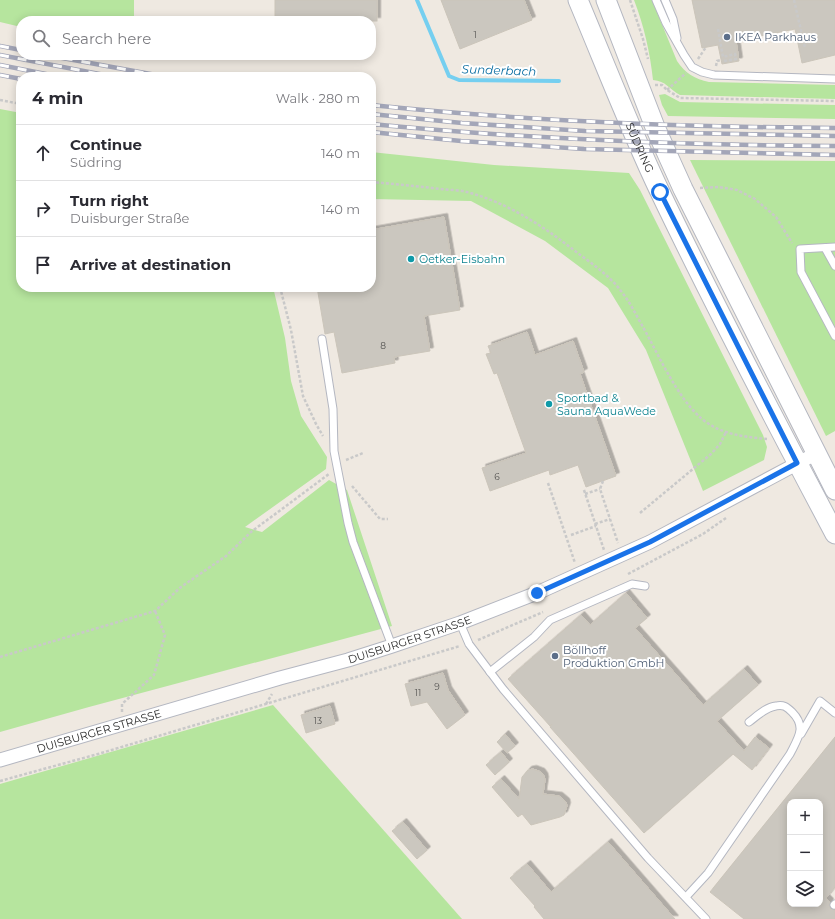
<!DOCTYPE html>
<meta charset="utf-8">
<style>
body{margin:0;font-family:Montserrat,sans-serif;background:#f2f2f3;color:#2b2b33}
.controls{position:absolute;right:12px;bottom:12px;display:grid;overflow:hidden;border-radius:8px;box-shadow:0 2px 10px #0003}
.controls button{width:36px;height:36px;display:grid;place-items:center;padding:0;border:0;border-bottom:1px solid #e1e1e2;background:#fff;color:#2b2b33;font:20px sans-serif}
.stop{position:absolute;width:12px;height:12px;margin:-9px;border:3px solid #1a73e8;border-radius:50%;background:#fff}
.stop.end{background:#1a73e8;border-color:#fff;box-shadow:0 1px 4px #0008}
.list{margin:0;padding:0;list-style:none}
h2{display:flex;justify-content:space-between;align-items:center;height:52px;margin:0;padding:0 16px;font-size:17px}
h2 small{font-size:13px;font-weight:400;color:#7c7c81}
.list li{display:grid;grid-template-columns:26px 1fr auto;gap:12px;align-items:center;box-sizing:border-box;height:56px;padding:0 16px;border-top:1px solid #e1e1e2}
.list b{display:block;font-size:15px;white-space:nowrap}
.list p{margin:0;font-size:13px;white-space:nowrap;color:#7c7c81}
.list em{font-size:13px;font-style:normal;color:#7c7c81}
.icon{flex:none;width:22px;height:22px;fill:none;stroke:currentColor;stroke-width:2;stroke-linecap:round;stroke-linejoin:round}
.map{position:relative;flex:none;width:835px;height:919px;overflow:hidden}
.search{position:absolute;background:#fff;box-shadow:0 2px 10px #0003;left:16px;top:16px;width:360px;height:44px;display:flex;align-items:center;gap:10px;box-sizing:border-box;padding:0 14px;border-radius:16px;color:#7c7c81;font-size:15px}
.panel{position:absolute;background:#fff;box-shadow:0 2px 10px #0003;left:16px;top:72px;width:360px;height:220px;border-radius:16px}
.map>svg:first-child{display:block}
.green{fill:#b6e59e}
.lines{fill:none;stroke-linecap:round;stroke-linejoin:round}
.stream{stroke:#75cff0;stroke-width:4}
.building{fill:#cbc7bf;stroke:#cbc5ba;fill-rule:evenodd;filter:url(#shadow)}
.lane-casing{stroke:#b4b7c1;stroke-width:9}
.street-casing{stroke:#b4b7c1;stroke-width:15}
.secondary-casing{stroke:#b4b7c1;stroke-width:21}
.path{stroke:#c9c9c9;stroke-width:2.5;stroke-dasharray:3 2;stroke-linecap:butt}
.lane{stroke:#fff;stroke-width:7}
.street{stroke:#fff;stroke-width:13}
.secondary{stroke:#fff;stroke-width:19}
.rail-casing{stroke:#a3a6b8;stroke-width:4.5}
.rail{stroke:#fff;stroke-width:3;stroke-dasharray:9;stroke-linecap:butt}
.route{stroke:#1a73e8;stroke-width:5}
.service-dot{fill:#5c6f8a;stroke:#fff;stroke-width:1.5}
.culture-dot{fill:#0f9aa8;stroke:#fff;stroke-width:1.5}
.labels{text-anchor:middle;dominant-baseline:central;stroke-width:4;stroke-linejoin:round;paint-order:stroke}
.number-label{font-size:9px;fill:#555452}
.service-label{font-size:11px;fill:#4e5e75;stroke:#fff;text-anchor:start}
.street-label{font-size:11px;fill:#2e2e2e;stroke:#fff}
.culture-label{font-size:11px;fill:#0d838f;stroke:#fff;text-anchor:start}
.water-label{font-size:12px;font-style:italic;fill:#0d6fa3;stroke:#fff}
</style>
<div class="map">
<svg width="835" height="919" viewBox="0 0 835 919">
<defs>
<filter id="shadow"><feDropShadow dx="3.5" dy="-3.5" stdDeviation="0" flood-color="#0004"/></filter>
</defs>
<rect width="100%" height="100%" fill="#efe9e1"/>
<g class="green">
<path d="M 0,0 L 134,0 L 134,21 L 21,21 L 21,27 L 0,22 Z"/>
<path d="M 634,0 L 652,0 L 677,61 C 685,73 695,79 709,82 L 835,85 L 835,99 L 680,95 C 669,89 666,81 653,80 C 650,52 644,26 634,0 Z"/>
<path d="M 665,94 L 680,102 L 835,105 L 835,119 L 668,116 L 662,105 L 659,95 Z"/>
<path d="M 0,109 L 21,113 L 21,287 L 273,287 L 285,338 L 291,381 L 301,416 L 327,457 L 326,469 L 245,527 L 262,532 L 329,480 L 347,490 L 392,626 L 89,707 L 0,732 Z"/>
<path d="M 371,152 L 494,165 L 629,173 L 640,190 L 763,435 L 767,447 L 764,460 L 703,491 L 646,350 L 608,288 L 545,241 L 471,201 L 371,199 Z"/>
<path d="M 690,160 L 835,161 L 835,431 L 826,436 Z"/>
<path d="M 273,705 L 462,919 L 0,919 L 0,784 Z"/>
</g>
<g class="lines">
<path class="stream" d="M 417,0 L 449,76 L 459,80 L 559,81"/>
</g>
<g class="building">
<rect x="275" y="0" width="102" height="21"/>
<path d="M 441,0 L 524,0 L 532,20 L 460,49 Z"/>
<path d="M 692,0 L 835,0 L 835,55 L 802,63 L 795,29 L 736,41 L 739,61 L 722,64 L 718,45 L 702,48 Z"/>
<path d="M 444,217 L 460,310 L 424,316 L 430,351 L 394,357 L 395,363 L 342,373 L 334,332 L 325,334 L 317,287 L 371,287 L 371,230 Z"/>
<path d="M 527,332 L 535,355 L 573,341 L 584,372 L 580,374 L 616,476 L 586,487 L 578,465 L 550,475 L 549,470 L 490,491 L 482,468 L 526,453 L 497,373 L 494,374 L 486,354 L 491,353 L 488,346 Z"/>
<path d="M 626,593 L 647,618 L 635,628 L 703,705 L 744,669 L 758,685 L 717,721 L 744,751 L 755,737 L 769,748 L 752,770 L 733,754 L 644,833 L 550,727 L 552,724 L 550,726 L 508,679 L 581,615 L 590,625 Z"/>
<path d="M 443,673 L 448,690 L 465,715 L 447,729 L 427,702 L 411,706 L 405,684 Z"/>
<path d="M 330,706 L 335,724 L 306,733 L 301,715 Z"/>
<path d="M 505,734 L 515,746 L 507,753 L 497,742 Z"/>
<path d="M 835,737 L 835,887 L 826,898 L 830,902 L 829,904 L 830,908 L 835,910 L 835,919 L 744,919 L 710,892 ZM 790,802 L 820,802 L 820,904 L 790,904 Z"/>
<path d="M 501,752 L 509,762 L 495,775 L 486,765 Z"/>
<path d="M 533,769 L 541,772 L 544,776 L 545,780 L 543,794 L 559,796 L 566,802 L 567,806 L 564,815 L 560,817 L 531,825 L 522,814 L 518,817 L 492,787 L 501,779 L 519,799 L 522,777 L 528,770 Z"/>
<path d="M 403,822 L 427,850 L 417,859 L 392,831 Z"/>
<path d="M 608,842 L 675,919 L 544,919 L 534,907 L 535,906 L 510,878 L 527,864 L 551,892 Z"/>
</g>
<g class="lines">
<g class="lane-casing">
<g id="lane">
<path d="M 656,0 L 666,23 L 684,55 L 692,67 L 702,72 L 714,75 L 835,79"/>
<path d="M 665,0 L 673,19 L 677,38"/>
<path d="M 835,247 L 800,249 L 801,272 L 835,336"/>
<path d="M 825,248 L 835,266"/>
<path d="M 322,339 L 333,409 L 334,451 L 348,523 L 353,542 L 392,646"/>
<path d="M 460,623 L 469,644 L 503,689 L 648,858 L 706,919"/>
<path d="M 490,672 L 534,637 L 550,620 L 632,584 L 645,586"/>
<path d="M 801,734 L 820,701 L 835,713"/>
<path d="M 686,897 L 708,873 L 790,754 C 798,738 807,727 792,712 C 787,707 783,704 776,706 C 766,707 757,716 749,722"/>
<path d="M 834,905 L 835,904"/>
</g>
</g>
<g class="street-casing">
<g id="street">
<path id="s1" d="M 0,760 L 280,678 L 348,660 L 392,646 L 460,623 L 537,593 L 650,542 L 817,453"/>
</g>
</g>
<g class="secondary-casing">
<g id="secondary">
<path id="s2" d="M 578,0 C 605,64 630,129 660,192 C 715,307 775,421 835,534"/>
<path d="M 606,0 L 655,127 L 683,189 L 835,490"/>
</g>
</g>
<g class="path">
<path d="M 630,0 L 643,39 L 648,59"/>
<path d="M 794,0 L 805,48"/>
<path d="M 718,29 L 723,57 L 735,54 L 736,59 L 724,61"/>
<path d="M 698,59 L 706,47"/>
<path d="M 716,66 L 717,61 L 721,60"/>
<path d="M 655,85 L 662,85 L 667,90 L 680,98 L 835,101"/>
<path d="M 667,90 L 686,73"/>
<path d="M 0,100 L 21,104"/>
<path d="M 371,182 C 394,184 417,186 440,189 C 449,190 459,190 467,192 C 508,203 543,226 575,251 C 591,263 609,275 621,291 C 630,302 636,315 643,327 C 658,354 678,399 702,419 C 720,434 744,437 767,439"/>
<path d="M 700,188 L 719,187 L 737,190 L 755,199 L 776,217 L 792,243"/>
<path d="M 280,287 L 291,330 L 303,396 L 316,424 L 323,436"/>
<path d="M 346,460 L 363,453"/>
<path d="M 603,481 L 600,489 L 618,543"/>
<path d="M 548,483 L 575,563"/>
<path d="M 352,486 L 380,519 L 388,519"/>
<path d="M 584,490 L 604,550"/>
<path d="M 585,494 L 600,489"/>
<path d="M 640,513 L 711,454 L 720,444 L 726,432"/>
<path d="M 595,524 L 610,519"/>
<path d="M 571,535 L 596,526"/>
<path d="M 628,574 L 703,534 L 726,518"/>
<path d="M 478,640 L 543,612"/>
<path d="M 0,657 L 155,611 L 181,587 L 226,556 L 251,532 L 329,474"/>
<path d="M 266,704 L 272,694"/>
<path d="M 122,712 L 122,704 L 154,675 L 165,635 L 155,611"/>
<path d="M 0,781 L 98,754 L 460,646"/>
</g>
<use href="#lane" class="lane"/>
<use href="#street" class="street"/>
<use href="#secondary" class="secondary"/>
<g class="rail-casing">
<g id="rail">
<path d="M 0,46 L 21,50"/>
<path d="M 0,55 L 115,77"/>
<path d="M 46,55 L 167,77"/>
<path d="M 0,65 L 61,77"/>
<path d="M 0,75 L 21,79"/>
<path d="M 371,105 C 525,121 680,127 835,128"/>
<path d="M 371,114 L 462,123 L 585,131 L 835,136"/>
<path d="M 371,124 C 525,139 680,145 835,146"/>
<path d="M 371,132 L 461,141 L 584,149 L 835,155"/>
</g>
</g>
<use href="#rail" class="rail"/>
</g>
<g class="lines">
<path class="route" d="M 537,593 L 650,542 L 797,463 L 660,192"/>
</g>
<g class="service-dot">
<circle cx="727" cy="37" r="4"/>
<circle cx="555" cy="656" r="4"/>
</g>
<g class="culture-dot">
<circle cx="411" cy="259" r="4"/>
<circle cx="549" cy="404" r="4"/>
</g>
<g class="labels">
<g class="number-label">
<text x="475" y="34">1</text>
<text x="383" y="345">8</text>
<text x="497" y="476">6</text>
<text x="437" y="686">9</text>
<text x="418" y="692">11</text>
<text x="318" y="720">13</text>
</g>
<g class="service-label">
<text x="735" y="37">IKEA Parkhaus</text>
<text x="563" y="650">Böllhoff<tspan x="563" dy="13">Produktion GmbH</tspan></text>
</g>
<g class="street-label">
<text stroke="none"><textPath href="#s2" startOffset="160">SÜDRING</textPath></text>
<text stroke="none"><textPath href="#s1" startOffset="427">DUISBURGER STRASSE</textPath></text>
<text stroke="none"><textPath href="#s1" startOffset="103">DUISBURGER STRASSE</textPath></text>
</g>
<g class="culture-label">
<text x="419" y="259">Oetker-Eisbahn</text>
<text x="557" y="398">Sportbad &amp;<tspan x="557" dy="13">Sauna AquaWede</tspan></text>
</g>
<g class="water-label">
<text transform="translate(499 70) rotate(2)">Sunderbach</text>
</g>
</g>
</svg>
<div class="controls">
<button>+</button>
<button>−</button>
<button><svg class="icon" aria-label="layers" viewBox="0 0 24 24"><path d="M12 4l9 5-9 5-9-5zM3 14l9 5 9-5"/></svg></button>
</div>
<div class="stop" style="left:660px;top:192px"></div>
<div class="stop end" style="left:537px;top:593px"></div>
<div class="search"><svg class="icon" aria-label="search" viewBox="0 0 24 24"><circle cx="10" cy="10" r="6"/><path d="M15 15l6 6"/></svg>Search here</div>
<section class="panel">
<h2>4 min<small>Walk · 280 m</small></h2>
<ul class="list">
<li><svg class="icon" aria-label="ahead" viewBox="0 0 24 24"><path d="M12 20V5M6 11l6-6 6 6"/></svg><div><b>Continue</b><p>Südring</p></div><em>140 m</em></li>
<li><svg class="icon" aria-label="right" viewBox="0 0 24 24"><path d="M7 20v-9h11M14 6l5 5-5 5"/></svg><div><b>Turn right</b><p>Duisburger Straße</p></div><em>140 m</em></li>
<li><svg class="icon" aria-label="arrive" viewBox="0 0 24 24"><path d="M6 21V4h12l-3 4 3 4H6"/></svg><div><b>Arrive at destination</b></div></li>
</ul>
</section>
</div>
